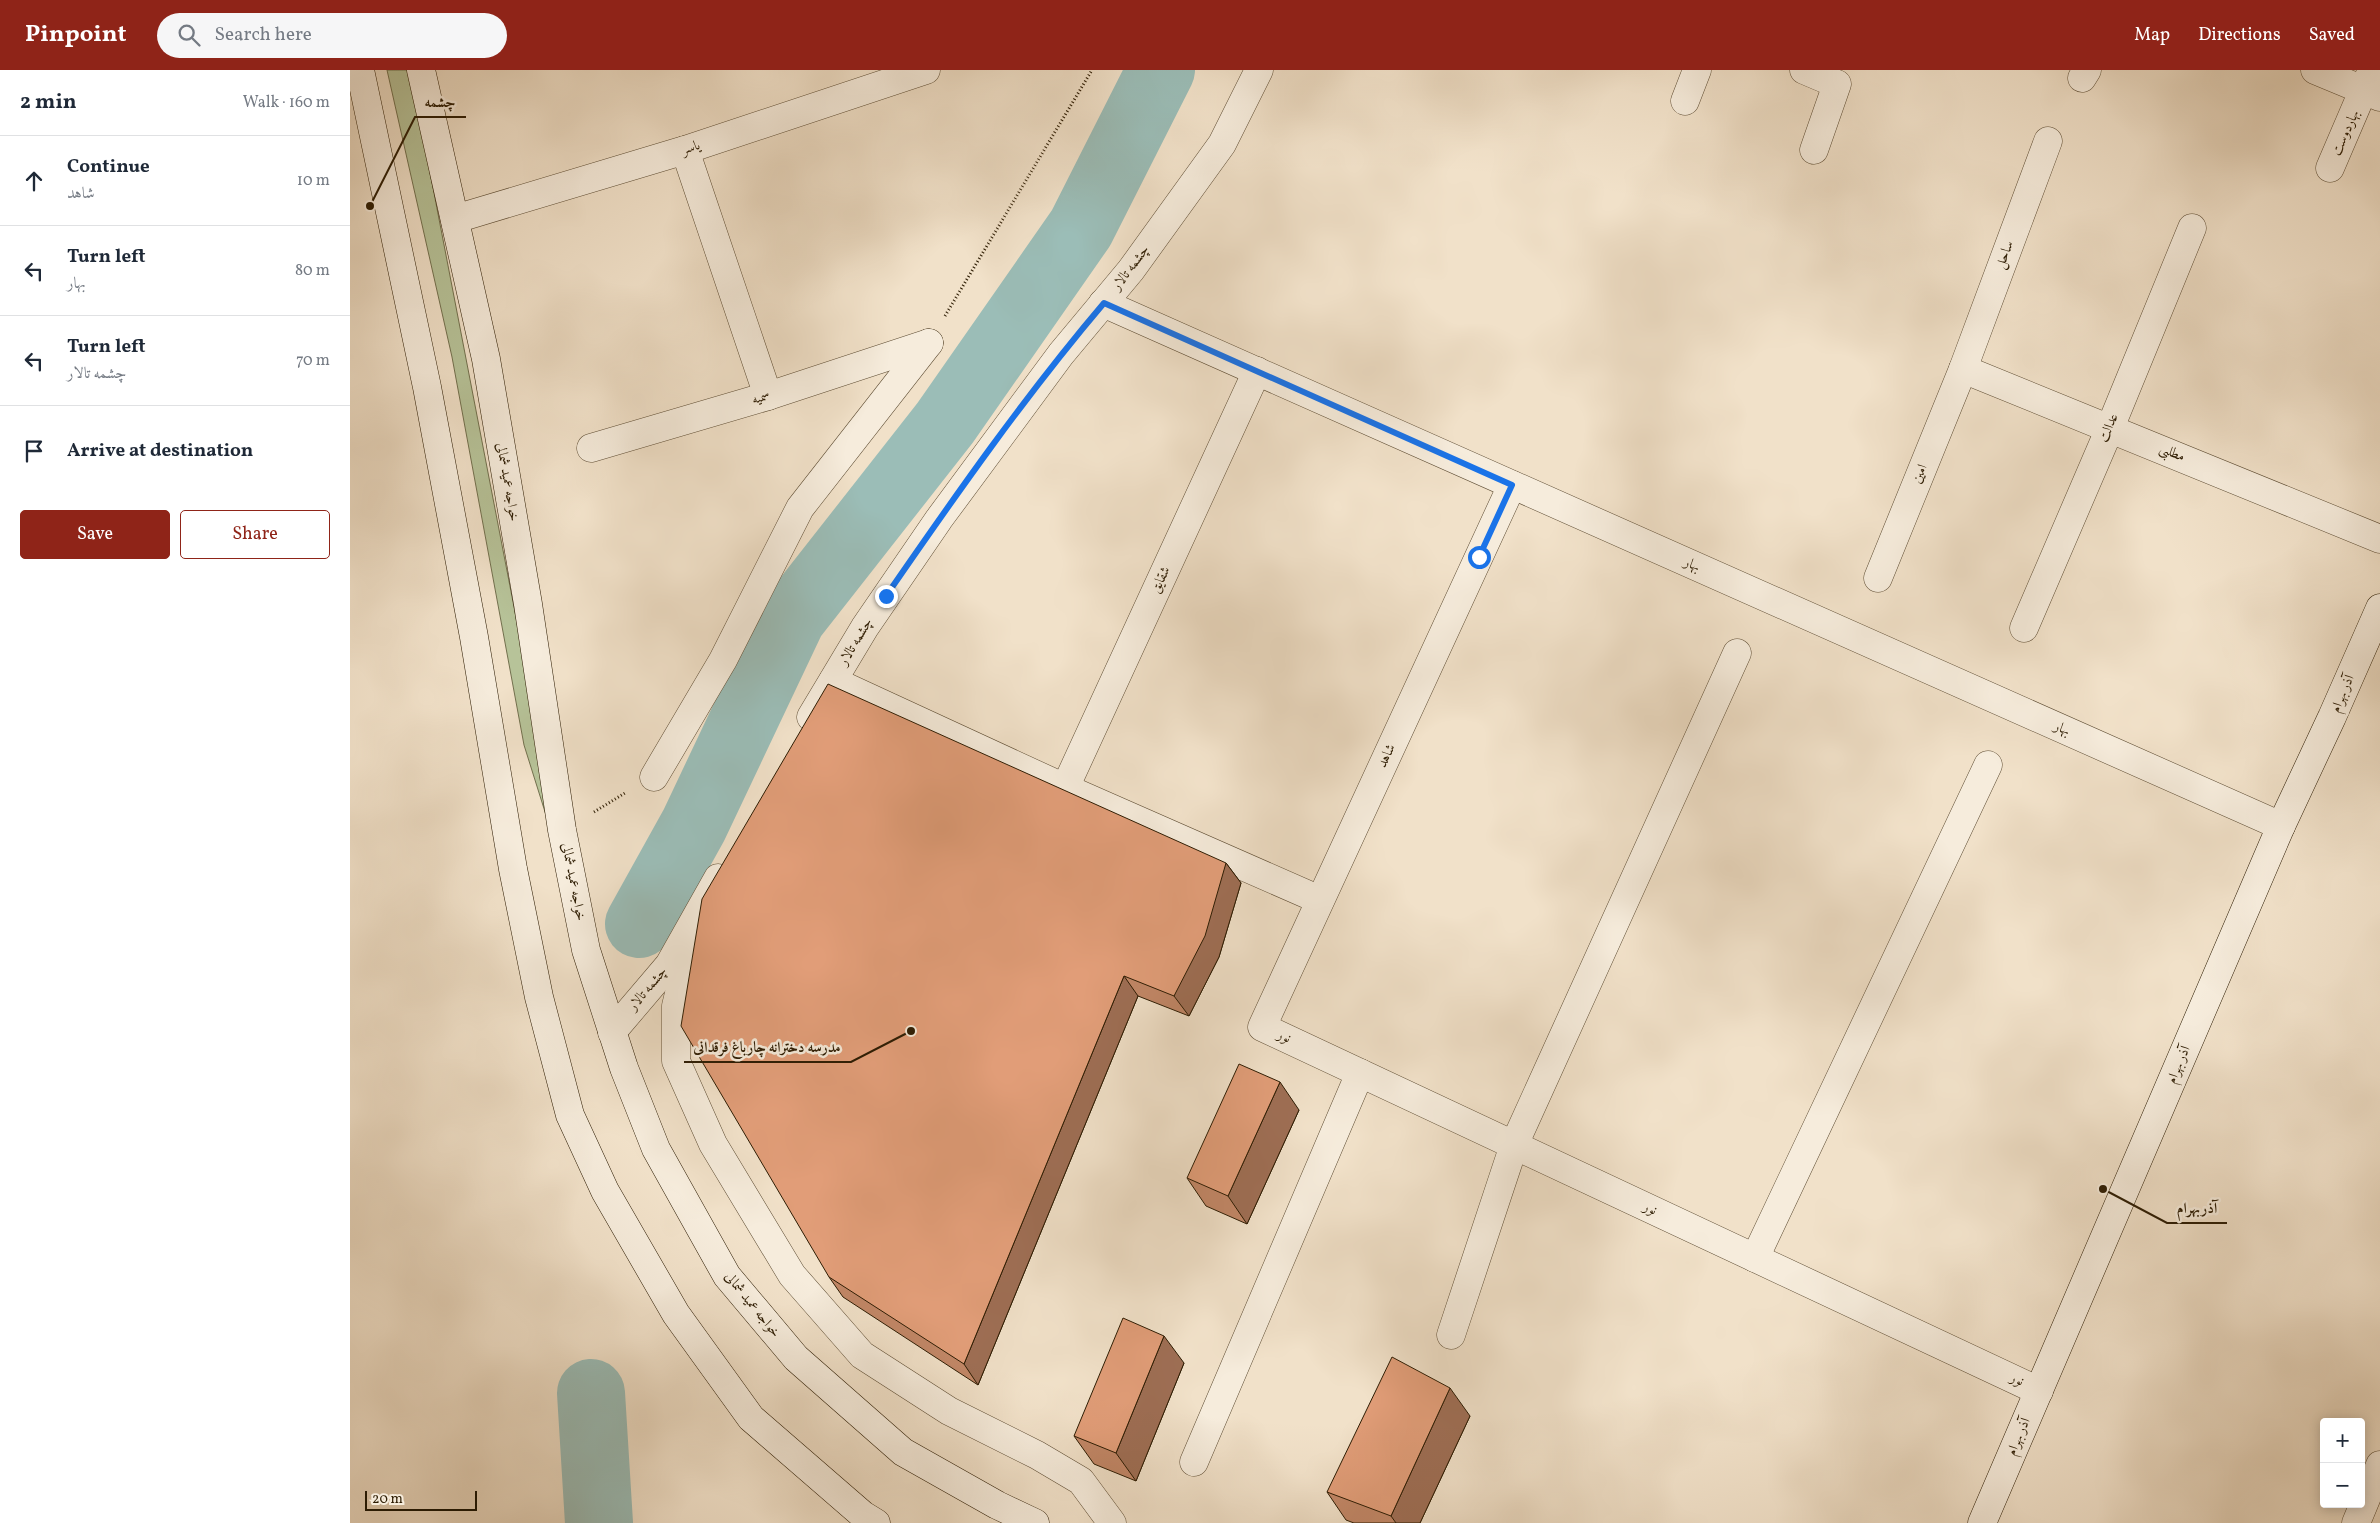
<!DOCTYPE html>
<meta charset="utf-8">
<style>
body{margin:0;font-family:Vollkorn,Amiri,serif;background:#f6f6f7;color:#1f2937}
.controls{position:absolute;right:15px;bottom:15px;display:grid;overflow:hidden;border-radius:5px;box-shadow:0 2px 12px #0003}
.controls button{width:45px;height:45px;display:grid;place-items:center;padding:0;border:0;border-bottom:1px solid #e0e1e3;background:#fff;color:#1f2937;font:25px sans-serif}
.scale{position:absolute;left:15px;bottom:12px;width:112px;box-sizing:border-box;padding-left:5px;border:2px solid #2d1c03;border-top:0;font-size:14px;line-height:18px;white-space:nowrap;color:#2d1c03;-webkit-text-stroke:4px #f6ecdc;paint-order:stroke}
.stop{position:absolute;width:15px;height:15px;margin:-11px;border:4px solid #1a73e8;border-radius:50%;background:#fff}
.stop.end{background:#1a73e8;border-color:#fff;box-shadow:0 1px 5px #0008}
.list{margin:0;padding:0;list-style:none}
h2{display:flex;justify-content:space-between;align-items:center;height:65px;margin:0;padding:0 20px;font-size:21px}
h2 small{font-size:16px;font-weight:400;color:#747a83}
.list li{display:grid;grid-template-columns:32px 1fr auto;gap:15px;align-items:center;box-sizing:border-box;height:90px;padding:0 20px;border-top:1px solid #e0e1e3}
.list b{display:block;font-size:19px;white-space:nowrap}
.list p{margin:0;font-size:16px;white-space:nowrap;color:#747a83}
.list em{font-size:16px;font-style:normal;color:#747a83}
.actions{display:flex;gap:10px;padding:15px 20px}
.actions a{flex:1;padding:11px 0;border:1px solid #8f2418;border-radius:5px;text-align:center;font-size:18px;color:#8f2418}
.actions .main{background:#8f2418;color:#fff}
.icon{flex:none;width:28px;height:28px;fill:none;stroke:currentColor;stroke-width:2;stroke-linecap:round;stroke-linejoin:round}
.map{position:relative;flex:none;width:2030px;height:1453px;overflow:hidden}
header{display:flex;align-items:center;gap:30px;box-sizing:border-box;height:70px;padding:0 25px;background:#8f2418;color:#fff}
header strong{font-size:24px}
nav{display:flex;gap:28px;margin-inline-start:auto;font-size:18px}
.search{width:350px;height:45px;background:#f6f6f7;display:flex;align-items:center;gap:12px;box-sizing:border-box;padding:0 18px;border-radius:28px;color:#747a83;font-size:19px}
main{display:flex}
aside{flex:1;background:#fff}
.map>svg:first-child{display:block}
.green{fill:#b7c399;stroke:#72704e}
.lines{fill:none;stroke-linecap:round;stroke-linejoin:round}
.river{stroke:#9bbdb7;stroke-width:68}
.street-casing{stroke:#5e4d34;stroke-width:29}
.secondary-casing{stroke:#2d1c03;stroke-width:29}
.path{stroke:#2d1c03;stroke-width:3;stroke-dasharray:1 2.5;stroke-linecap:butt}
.street{stroke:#f6ecdc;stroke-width:28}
.secondary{stroke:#f6ecdc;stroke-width:28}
.wall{fill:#c28767;stroke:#2d1c03}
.shaded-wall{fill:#9e6e54;stroke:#2d1c03}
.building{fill:#e19d78;stroke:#2d1c03}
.route{stroke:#1a73e8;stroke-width:6}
.labels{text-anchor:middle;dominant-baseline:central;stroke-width:5;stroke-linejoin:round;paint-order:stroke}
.street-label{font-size:14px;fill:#2d1c03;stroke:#f6ecdc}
.leader{fill:none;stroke:#2d1c03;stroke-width:2}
.callout-dot{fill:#2d1c03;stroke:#f6ecdc;stroke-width:2}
.callout-label{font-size:15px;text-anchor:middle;font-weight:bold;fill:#2d1c03;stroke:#f6ecdc;stroke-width:5;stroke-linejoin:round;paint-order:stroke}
</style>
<header>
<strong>Pinpoint</strong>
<div class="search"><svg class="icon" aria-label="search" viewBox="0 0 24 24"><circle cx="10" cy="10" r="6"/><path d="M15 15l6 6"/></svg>Search here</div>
<nav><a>Map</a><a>Directions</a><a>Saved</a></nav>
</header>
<main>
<aside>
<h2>2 min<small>Walk · 160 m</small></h2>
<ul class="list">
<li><svg class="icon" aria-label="ahead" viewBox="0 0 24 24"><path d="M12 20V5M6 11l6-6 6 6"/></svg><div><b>Continue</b><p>شاهد</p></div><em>10 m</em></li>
<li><svg class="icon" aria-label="left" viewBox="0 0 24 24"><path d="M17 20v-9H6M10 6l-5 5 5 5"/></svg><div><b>Turn left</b><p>بهار</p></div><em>80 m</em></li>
<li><svg class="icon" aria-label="left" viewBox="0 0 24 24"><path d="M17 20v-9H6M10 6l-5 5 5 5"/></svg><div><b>Turn left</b><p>چشمه تالار</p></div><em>70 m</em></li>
<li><svg class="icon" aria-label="arrive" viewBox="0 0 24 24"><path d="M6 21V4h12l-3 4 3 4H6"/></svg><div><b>Arrive at destination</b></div></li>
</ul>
<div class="actions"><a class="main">Save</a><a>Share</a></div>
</aside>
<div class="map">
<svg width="2030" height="1453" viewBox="0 0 2030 1453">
<rect width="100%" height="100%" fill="#f1e1c9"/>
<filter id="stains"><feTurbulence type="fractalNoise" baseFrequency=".004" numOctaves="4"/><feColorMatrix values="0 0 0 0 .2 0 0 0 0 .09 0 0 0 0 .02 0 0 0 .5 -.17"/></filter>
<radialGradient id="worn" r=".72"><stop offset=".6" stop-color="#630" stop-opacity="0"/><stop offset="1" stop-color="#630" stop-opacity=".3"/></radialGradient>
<path class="green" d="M 37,0 L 59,0 L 67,35 L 186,651 L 207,780 L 174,675 L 102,287 Z"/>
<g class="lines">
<g class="river">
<path d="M 289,854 L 344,755 L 442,548 L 595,353 L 731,158 L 811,0"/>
<path d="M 241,1323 L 249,1453"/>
</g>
<g class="street-casing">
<g id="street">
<path d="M 1454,0 L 1487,14 L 1464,80"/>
<path d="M 1965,0 L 2030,27"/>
<path d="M 1732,8 L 1737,0"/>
<path d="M 1335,31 L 1347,0"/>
<path d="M 335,80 L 418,326"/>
<path d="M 1980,98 L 2022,0"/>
<path d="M 105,149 L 335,80 L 576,0"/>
<path d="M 753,233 L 1931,756"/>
<path d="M 1613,299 L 2030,469"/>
<path d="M 241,378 L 418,326 L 579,273"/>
<path d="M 1162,415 L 912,957 L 1689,1321"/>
<path d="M 1528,508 L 1613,299 L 1698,71"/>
<path d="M 1674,558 L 1760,358 L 1842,158"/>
<path d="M 483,611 L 715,718 L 970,830"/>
<path d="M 461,647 L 515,557 L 589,449 L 711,284 L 781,200 L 872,74 L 909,0"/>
<path d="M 304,707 L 373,590 L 450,438 L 579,273"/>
<path d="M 715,718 L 907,301"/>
<path d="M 341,873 L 326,936 L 326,991 L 363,1074 L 442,1205 L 512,1285 L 599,1341 L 687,1385 L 731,1411 L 762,1453"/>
<path d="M 262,962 L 319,895 L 368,808"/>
<path d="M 1405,1188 L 1638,695"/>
<path d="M 1101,1265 L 1164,1075 L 1387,583"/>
<path d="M 844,1392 L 1010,1003"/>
<path d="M 2006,1453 L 2030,1395"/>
</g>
</g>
<g class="secondary-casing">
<g id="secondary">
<path d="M 10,0 L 77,317 L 124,567 L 163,799 L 189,927 L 220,1045 L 255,1121 L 326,1244 L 401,1348 L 513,1445 L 526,1453"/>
<path d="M 71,0 L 136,289 L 178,534 L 212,760 L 236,880 L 274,998 L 306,1079 L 377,1206 L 446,1288 L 553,1382 L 647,1435 L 685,1453"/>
<path d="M 1632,1453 L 1931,756 L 1982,647 L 2030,538"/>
</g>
</g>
<g class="path">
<path d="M 595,246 L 742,0"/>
<path d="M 244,742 L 275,723"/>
</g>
<use href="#street" class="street"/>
<use href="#secondary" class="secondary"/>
</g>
<g class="wall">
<path d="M 876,793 L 891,813 L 869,887 L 839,946 L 788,926 L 628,1315 L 493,1227 L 479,1207 Z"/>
<path d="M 949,1040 L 897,1154 L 856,1136 L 837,1108 Z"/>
<path d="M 834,1293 L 786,1411 L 744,1394 L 724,1366 Z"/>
<path d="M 1120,1346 L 1070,1453 L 1004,1453 L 996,1450 L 977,1422 Z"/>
</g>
<g class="shaded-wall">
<path d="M 876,793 L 891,813 L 869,887 L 839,946 L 824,926 Z"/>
<path d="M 774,906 L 788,926 L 628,1315 L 614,1294 Z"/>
<path d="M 930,1012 L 949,1040 L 897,1154 L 878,1126 Z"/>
<path d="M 814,1266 L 834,1293 L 786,1411 L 766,1383 Z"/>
<path d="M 1100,1318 L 1120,1346 L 1070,1453 L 1046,1453 L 1041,1446 Z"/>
</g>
<g class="building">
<path d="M 478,614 L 876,793 L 855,866 L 824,926 L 774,906 L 614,1294 L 479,1207 L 331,956 L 352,829 Z"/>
<path d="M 889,994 L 930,1012 L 878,1126 L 837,1108 Z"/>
<path d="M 773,1248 L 814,1266 L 766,1383 L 724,1366 Z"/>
<path d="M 1042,1287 L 1100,1318 L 1041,1446 L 977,1422 Z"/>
</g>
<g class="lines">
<path class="route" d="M 536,526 C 605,426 675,326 754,233 L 1162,415 L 1129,487"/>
</g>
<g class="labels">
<g class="street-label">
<text transform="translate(1996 63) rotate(-66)">بهاردوست</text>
<text transform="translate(341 78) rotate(-18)">یاسر</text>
<text transform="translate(1655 185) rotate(-69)">ساحل</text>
<text transform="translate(781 198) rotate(-53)">چشمه تالار</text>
<text transform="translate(411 328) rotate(-17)">سمیه</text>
<text transform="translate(1759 358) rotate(-67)">عدالت</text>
<text transform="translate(1822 383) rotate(22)">مطلبی</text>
<text transform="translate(1570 404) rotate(-68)">امین</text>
<text transform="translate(157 412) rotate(80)">خواجه عمید شمالی</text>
<text transform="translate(1342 495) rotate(24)">بهار</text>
<text transform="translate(811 510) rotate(-65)">شقایق</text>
<text transform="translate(506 572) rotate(-59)">چشمه تالار</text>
<text transform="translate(1993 624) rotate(-67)">آذر بهرام</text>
<text transform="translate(1712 659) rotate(24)">بهار</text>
<text transform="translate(1037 686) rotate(-65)">شاهد</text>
<text transform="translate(223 812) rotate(79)">خواجه عمید شمالی</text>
<text transform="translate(298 919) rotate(-50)">چشمه تالار</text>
<text transform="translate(934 967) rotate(25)">نور</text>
<text transform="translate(1829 995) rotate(-67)">آذر بهرام</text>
<text transform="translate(1300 1139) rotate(25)">نور</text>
<text transform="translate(402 1235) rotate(51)">خواجه عمید شمالی</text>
<text transform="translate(1667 1310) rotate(25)">نور</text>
<text transform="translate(1669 1367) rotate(-67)">آذر بهرام</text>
</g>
</g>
<path class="leader" d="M20 136L65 47H116M561 961L501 992H334M1753 1119L1817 1153H1877"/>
<g class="callout-dot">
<circle cx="20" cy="136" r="5"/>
<circle cx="561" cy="961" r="5"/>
<circle cx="1753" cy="1119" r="5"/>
</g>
<g class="callout-label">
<text x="90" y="37">چشمه</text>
<text x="417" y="982">مدرسه دخترانه چارباغ فرقدانی</text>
<text x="1847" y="1143">آذربهرام</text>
</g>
<rect width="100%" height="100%" filter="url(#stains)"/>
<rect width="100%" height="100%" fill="url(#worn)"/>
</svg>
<div class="controls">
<button>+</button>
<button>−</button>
</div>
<div class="scale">20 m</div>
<div class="stop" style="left:1129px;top:487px"></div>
<div class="stop end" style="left:536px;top:526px"></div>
</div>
</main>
